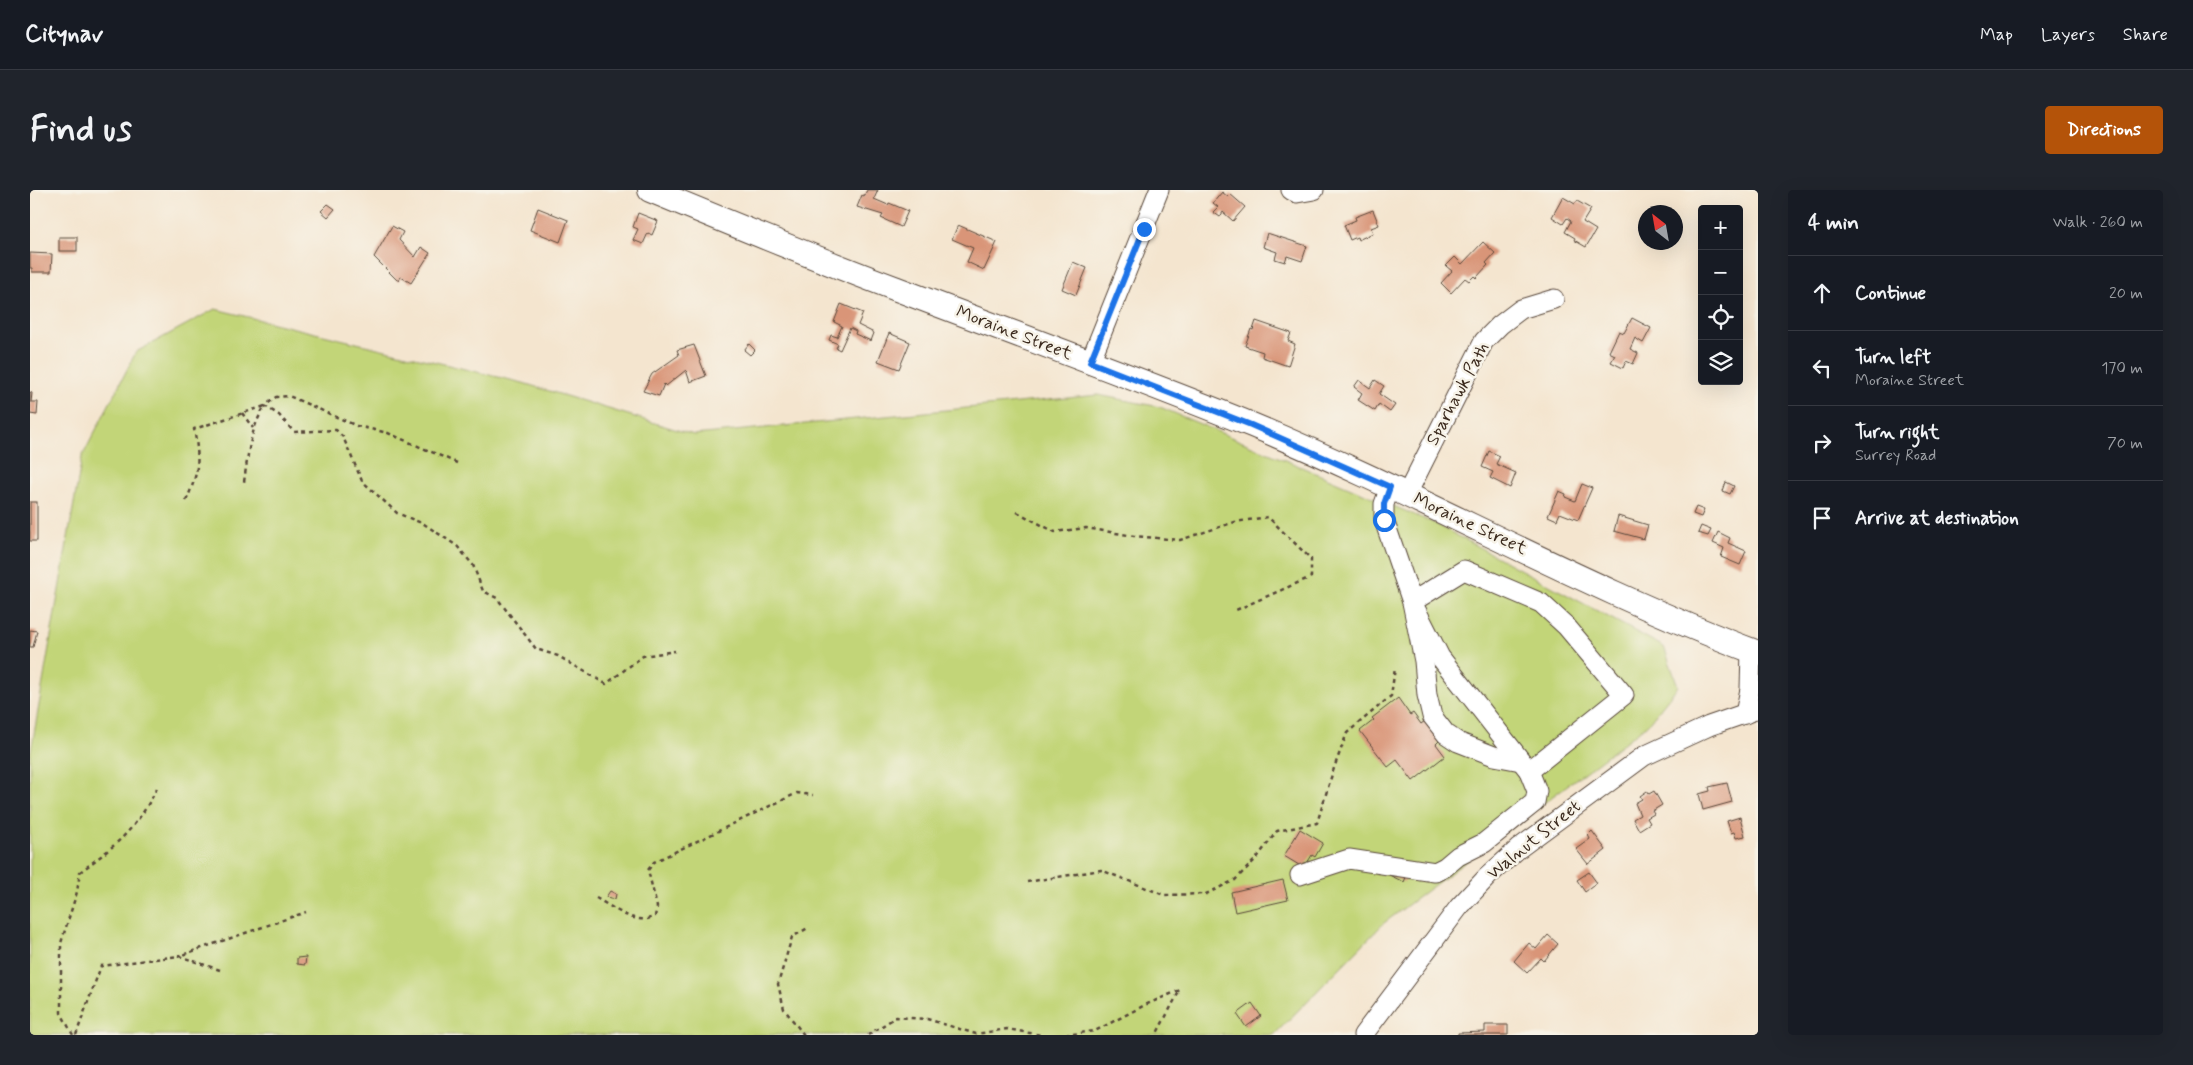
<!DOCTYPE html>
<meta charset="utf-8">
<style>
body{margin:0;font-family:Mynerve,sans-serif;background:#20242c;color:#f1f3f6}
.controls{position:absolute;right:15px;top:15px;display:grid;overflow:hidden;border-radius:5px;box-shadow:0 5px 20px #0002}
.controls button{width:45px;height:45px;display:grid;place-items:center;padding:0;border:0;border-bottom:1px solid #363941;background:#171b24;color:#f1f3f6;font:25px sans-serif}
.compass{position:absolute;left:1608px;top:15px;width:45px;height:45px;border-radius:50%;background:#171b24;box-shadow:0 5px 20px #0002;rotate:329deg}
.stop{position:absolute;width:15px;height:15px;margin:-11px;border:4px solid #1a73e8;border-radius:50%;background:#fff}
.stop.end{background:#1a73e8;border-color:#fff;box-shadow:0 1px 5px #0008}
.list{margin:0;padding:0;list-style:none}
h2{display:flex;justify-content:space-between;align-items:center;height:65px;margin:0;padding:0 20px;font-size:21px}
h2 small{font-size:16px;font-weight:400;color:#9ea1a6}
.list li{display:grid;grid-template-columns:32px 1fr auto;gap:15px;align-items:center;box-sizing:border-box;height:75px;padding:0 20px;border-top:1px solid #363941}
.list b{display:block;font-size:19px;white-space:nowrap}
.list p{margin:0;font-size:16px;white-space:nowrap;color:#9ea1a6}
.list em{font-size:16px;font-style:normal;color:#9ea1a6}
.icon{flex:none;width:28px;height:28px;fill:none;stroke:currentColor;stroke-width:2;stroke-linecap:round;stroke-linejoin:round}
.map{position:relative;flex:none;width:1728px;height:845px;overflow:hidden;border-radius:5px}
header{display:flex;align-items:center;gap:30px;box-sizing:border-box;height:70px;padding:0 25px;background:#171b24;border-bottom:1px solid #363941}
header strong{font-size:24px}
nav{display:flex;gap:28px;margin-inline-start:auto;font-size:18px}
.intro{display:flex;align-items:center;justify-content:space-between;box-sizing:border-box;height:120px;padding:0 30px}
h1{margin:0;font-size:35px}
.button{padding:12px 22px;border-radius:5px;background:#b45309;color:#fff;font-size:18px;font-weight:700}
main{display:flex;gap:30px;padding:0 30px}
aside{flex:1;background:#171b24;border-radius:5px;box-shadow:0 5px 20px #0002}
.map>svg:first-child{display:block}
.green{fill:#c2d578;stroke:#7e804b}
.building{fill:#d99578}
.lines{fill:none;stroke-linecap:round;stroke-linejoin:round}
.minor-casing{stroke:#574639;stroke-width:21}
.major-casing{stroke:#574639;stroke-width:26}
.path{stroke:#574639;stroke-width:2.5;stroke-dasharray:4 4;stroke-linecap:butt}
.minor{stroke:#fff;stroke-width:19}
.major{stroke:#fff;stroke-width:24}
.route{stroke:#1a73e8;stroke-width:6}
.labels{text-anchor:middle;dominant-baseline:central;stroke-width:5;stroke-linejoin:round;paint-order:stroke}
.street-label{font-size:18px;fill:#3b2a1e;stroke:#f7f3e8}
</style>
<header>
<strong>Citynav</strong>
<nav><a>Map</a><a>Layers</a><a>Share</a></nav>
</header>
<div class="intro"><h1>Find us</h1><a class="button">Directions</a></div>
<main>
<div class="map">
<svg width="1728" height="845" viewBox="0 0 1728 845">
<rect width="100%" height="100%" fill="#f7f3e8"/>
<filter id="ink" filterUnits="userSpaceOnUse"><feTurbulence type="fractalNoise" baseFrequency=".02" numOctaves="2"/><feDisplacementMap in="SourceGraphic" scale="10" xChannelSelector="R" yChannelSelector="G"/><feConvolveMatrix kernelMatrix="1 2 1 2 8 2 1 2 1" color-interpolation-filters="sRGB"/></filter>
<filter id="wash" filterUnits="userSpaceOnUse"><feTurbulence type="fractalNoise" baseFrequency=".0096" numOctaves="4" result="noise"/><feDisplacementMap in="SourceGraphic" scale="20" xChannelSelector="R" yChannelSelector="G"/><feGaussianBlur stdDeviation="1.12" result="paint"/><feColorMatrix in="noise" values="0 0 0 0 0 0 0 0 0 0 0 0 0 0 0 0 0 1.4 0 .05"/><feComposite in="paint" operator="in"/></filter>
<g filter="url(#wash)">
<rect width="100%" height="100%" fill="#f4e5cf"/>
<path class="green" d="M 185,119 L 493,193 L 664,245 L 1068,205 L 1130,217 L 1406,334 L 1634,457 L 1648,496 L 1616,536 L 1354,733 L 1244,845 L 0,845 L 0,567 L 52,267 L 106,162 Z"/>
<g id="blocks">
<g class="building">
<path d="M 837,0 L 848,0 L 844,9 L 858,15 L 859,13 L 878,21 L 871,37 L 851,28 L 853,25 L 827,17 L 832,5 L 834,6 Z"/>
<path d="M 1192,2 L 1198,7 L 1200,4 L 1215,17 L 1203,31 L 1193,22 L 1190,27 L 1183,22 L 1188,17 L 1183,13 Z"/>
<path d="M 1533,7 L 1545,14 L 1547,11 L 1561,19 L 1553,32 L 1566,40 L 1556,57 L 1544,50 L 1545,48 L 1535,42 L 1541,31 L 1537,28 L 1533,34 L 1522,27 Z"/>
<path d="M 298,14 L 305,19 L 298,27 L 291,21 Z"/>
<path d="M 508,18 L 538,30 L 530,52 L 500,40 Z"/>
<path d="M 1343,20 L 1349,35 L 1341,38 L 1343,43 L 1328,50 L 1327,47 L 1320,50 L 1314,35 L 1326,30 L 1325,27 Z"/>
<path d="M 608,23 L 628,31 L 622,45 L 618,43 L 613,54 L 603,50 L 608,39 L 603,37 Z"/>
<path d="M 928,35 L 967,52 L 954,80 L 937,72 L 943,58 L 922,49 Z"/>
<path d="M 362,36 L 373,42 L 369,50 L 385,67 L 391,57 L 400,63 L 381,93 L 371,87 L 368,91 L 344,67 Z"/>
<path d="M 1237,43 L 1277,56 L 1272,71 L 1257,66 L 1255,72 L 1245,69 L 1247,62 L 1233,57 Z"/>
<rect x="29" y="47" width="18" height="14"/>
<path d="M 1453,52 L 1465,63 L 1456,73 L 1458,75 L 1446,88 L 1444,86 L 1439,91 L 1435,88 L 1421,103 L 1411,93 L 1422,81 L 1416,76 L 1425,67 L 1432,74 Z"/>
<path d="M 0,63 L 22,64 L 21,82 L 2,82 L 2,78 L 0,78 Z"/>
<path d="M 1043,72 L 1057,78 L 1046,105 L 1032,99 Z"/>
<path d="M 811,114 L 833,123 L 828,135 L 844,143 L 841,151 L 825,144 L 826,141 L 820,138 L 810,160 L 806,158 L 808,154 L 799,150 L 801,145 L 807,147 L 812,136 L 804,132 Z"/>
<path d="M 1602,128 L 1621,138 L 1613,153 L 1605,148 L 1600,159 L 1608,163 L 1603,174 L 1596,171 L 1593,178 L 1581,172 L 1585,165 L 1579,162 L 1589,141 L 1594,143 Z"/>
<path d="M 1226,131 L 1261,143 L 1258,151 L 1265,154 L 1258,176 L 1232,167 L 1233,162 L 1215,156 L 1221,139 L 1223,140 Z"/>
<path d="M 859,143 L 880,152 L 869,179 L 848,171 Z"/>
<path d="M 719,154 L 725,160 L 720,165 L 714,160 Z"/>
<path d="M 664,155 L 676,186 L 660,192 L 656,180 L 636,196 L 634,194 L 629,206 L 613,201 L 622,184 L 649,165 L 647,160 Z"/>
<path d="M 1329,190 L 1340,198 L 1345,190 L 1354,196 L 1349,204 L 1365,215 L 1360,222 L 1349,214 L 1345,221 L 1328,210 L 1332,203 L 1324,197 Z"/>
<path d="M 0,202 L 2,203 L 1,212 L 8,212 L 7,225 L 0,224 Z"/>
<path d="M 1459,261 L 1470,266 L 1466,274 L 1486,283 L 1480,298 L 1460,288 L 1463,282 L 1452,277 Z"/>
<path d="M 1696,292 L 1704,296 L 1700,304 L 1693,301 Z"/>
<path d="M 1552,294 L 1562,298 L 1548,330 L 1530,323 L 1527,330 L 1518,326 L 1529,301 L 1536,304 L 1535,307 L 1545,311 Z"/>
<rect x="0" y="312" width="7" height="39"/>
<path d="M 1666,317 L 1674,320 L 1671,327 L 1663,324 Z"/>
<path d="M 1588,326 L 1618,335 L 1614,349 L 1584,341 Z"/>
<path d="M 1671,336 L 1681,340 L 1678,346 L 1668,343 Z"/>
<path d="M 1688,342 L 1700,348 L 1698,353 L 1716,361 L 1710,375 L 1691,367 L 1694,358 L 1683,353 Z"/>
<path d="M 0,440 L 7,441 L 3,457 L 0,457 Z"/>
<path d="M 1368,508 L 1380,525 L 1383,523 L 1391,534 L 1395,531 L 1410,550 L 1406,554 L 1415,566 L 1383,591 L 1367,570 L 1358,577 L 1330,541 L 1344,530 L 1342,528 Z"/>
<path d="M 1697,593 L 1702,612 L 1673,620 L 1669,604 L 1680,601 L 1679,597 Z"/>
<path d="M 1617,601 L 1619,604 L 1624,601 L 1632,615 L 1622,621 L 1624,624 L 1617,628 L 1620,633 L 1609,640 L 1603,629 L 1610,625 L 1605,613 L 1612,609 L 1610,606 Z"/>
<path d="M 1710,627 L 1715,646 L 1706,648 L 1704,642 L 1701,643 L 1697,631 Z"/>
<path d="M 1270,639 L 1293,653 L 1285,667 L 1282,665 L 1274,678 L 1254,666 Z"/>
<path d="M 1562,641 L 1576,660 L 1558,674 L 1546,659 L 1560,649 L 1558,645 Z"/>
<path d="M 1362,679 L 1377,685 L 1374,692 L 1359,685 Z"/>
<path d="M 1559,682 L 1567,693 L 1555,702 L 1547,690 Z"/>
<path d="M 1253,690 L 1258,710 L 1205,722 L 1201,702 Z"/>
<path d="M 580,701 L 586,704 L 585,709 L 576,707 Z"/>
<path d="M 1518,745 L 1528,754 L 1514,771 L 1511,768 L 1497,783 L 1484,771 L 1499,753 L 1506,759 Z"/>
<path d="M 276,767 L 275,775 L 267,774 L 267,768 Z"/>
<path d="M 1222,813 L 1231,826 L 1216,837 L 1207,824 Z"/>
<path d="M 1455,835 L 1478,835 L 1478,845 L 1428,845 L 1428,843 L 1455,842 Z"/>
</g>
</g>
</g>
<g filter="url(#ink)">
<use href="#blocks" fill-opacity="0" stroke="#574639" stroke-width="1"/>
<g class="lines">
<g class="minor-casing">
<g id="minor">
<path d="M 1261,0 L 1267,3 L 1284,0"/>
<path d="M 1060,172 L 1129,0"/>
<path d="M 1360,297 L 1354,314 L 1354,330 L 1382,412 L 1394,471 L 1397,505 L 1402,526 L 1416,544 L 1428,552 L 1464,566 L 1491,571"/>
<path d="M 1377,304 L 1454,151 L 1470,135 L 1491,119 L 1524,109"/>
<path d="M 1434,380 L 1511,413 L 1536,436 L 1594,505 L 1499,581 L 1410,467 L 1382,412 Z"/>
<path d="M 1715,524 L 1720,499 L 1721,460"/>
<path d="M 1270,685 L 1319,669 L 1405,682 L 1415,677 L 1428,666 L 1454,653 L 1505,612 L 1507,601 L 1499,581"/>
<path d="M 1333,845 L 1429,717 L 1458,686 L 1488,659 L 1614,566 L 1679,536 L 1728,519"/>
</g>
</g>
<g class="major-casing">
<path id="major" d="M 620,0 C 702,34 784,68 867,99 C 985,144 1104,187 1222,235 C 1393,306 1554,398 1728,463"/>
</g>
<g class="path">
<path d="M 212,223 L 223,238"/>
<path d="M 427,273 L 358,243 L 327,236 L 259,206 L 246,207 L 235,216 L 249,225 L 264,242 L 306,240 L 313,247 L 332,291 L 367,323 L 394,334 L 427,356 L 443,375 L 453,401 L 467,408 L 506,459 L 528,466 L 576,494 L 613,466 L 645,461"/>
<path d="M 156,311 C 169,282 170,270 164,239 L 235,216 C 220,240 218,264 214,292"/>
<path d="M 987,322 L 1025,342 L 1056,338 L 1104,346 L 1150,350 L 1205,332 L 1238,327 L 1281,369 L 1281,387 L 1206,420"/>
<path d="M 997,692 L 1071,680 L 1134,705 L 1176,704 L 1205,690 L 1226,669 L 1247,641 L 1287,633 L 1304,578 L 1317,543 L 1361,506 L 1365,478"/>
<path d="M 566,708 C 583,717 606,737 625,726 L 627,717 L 618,680 L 624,672 L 767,603 L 783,605"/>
<path d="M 190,780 L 149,766 L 276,722"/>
<path d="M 43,845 L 31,823 L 31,753 L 47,702 L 50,682 C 86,655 106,640 127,598"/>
<path d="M 46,845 L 71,776 L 149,766"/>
<path d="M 774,845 L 754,819 L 748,794 L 762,747 L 778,738"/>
<path d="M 838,845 L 866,827 L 897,829 L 946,844 L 977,839 L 1011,845"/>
<path d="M 1035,845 L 1065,841 L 1115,815 L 1150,800 L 1126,845"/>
</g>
<use href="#minor" class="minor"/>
<use href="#major" class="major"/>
</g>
</g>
<g class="lines" filter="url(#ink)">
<path class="route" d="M 1114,39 L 1060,172 L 1221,235 L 1360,297 L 1354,314 L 1354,330"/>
</g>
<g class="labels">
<g class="street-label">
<text transform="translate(984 143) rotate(21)">Moraine Street</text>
<text transform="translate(1428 204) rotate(-62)">Sparhawk Path</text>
<text transform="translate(1440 334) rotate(25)">Moraine Street</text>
<text transform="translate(1504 650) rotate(-39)">Walnut Street</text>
</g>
</g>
</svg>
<div class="controls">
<button>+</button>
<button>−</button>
<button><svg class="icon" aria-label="locate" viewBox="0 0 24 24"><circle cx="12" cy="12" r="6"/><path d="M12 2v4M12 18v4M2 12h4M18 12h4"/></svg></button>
<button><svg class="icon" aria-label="layers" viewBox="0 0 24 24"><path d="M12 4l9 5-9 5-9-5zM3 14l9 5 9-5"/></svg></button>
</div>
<svg class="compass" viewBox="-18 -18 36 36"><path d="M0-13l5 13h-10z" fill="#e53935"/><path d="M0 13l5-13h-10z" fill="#9ea1a6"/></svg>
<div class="stop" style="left:1354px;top:330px"></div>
<div class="stop end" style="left:1114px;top:39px"></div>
</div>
<aside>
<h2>4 min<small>Walk · 260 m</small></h2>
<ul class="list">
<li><svg class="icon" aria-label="ahead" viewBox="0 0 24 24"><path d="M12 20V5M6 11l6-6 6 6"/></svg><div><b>Continue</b></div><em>20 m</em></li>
<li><svg class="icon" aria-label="left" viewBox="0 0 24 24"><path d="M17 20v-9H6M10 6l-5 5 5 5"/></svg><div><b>Turn left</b><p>Moraine Street</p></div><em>170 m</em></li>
<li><svg class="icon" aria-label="right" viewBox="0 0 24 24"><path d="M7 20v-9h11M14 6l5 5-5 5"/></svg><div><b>Turn right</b><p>Surrey Road</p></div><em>70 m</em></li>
<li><svg class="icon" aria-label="arrive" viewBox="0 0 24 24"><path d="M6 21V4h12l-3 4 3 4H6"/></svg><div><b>Arrive at destination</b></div></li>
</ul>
</aside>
</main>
